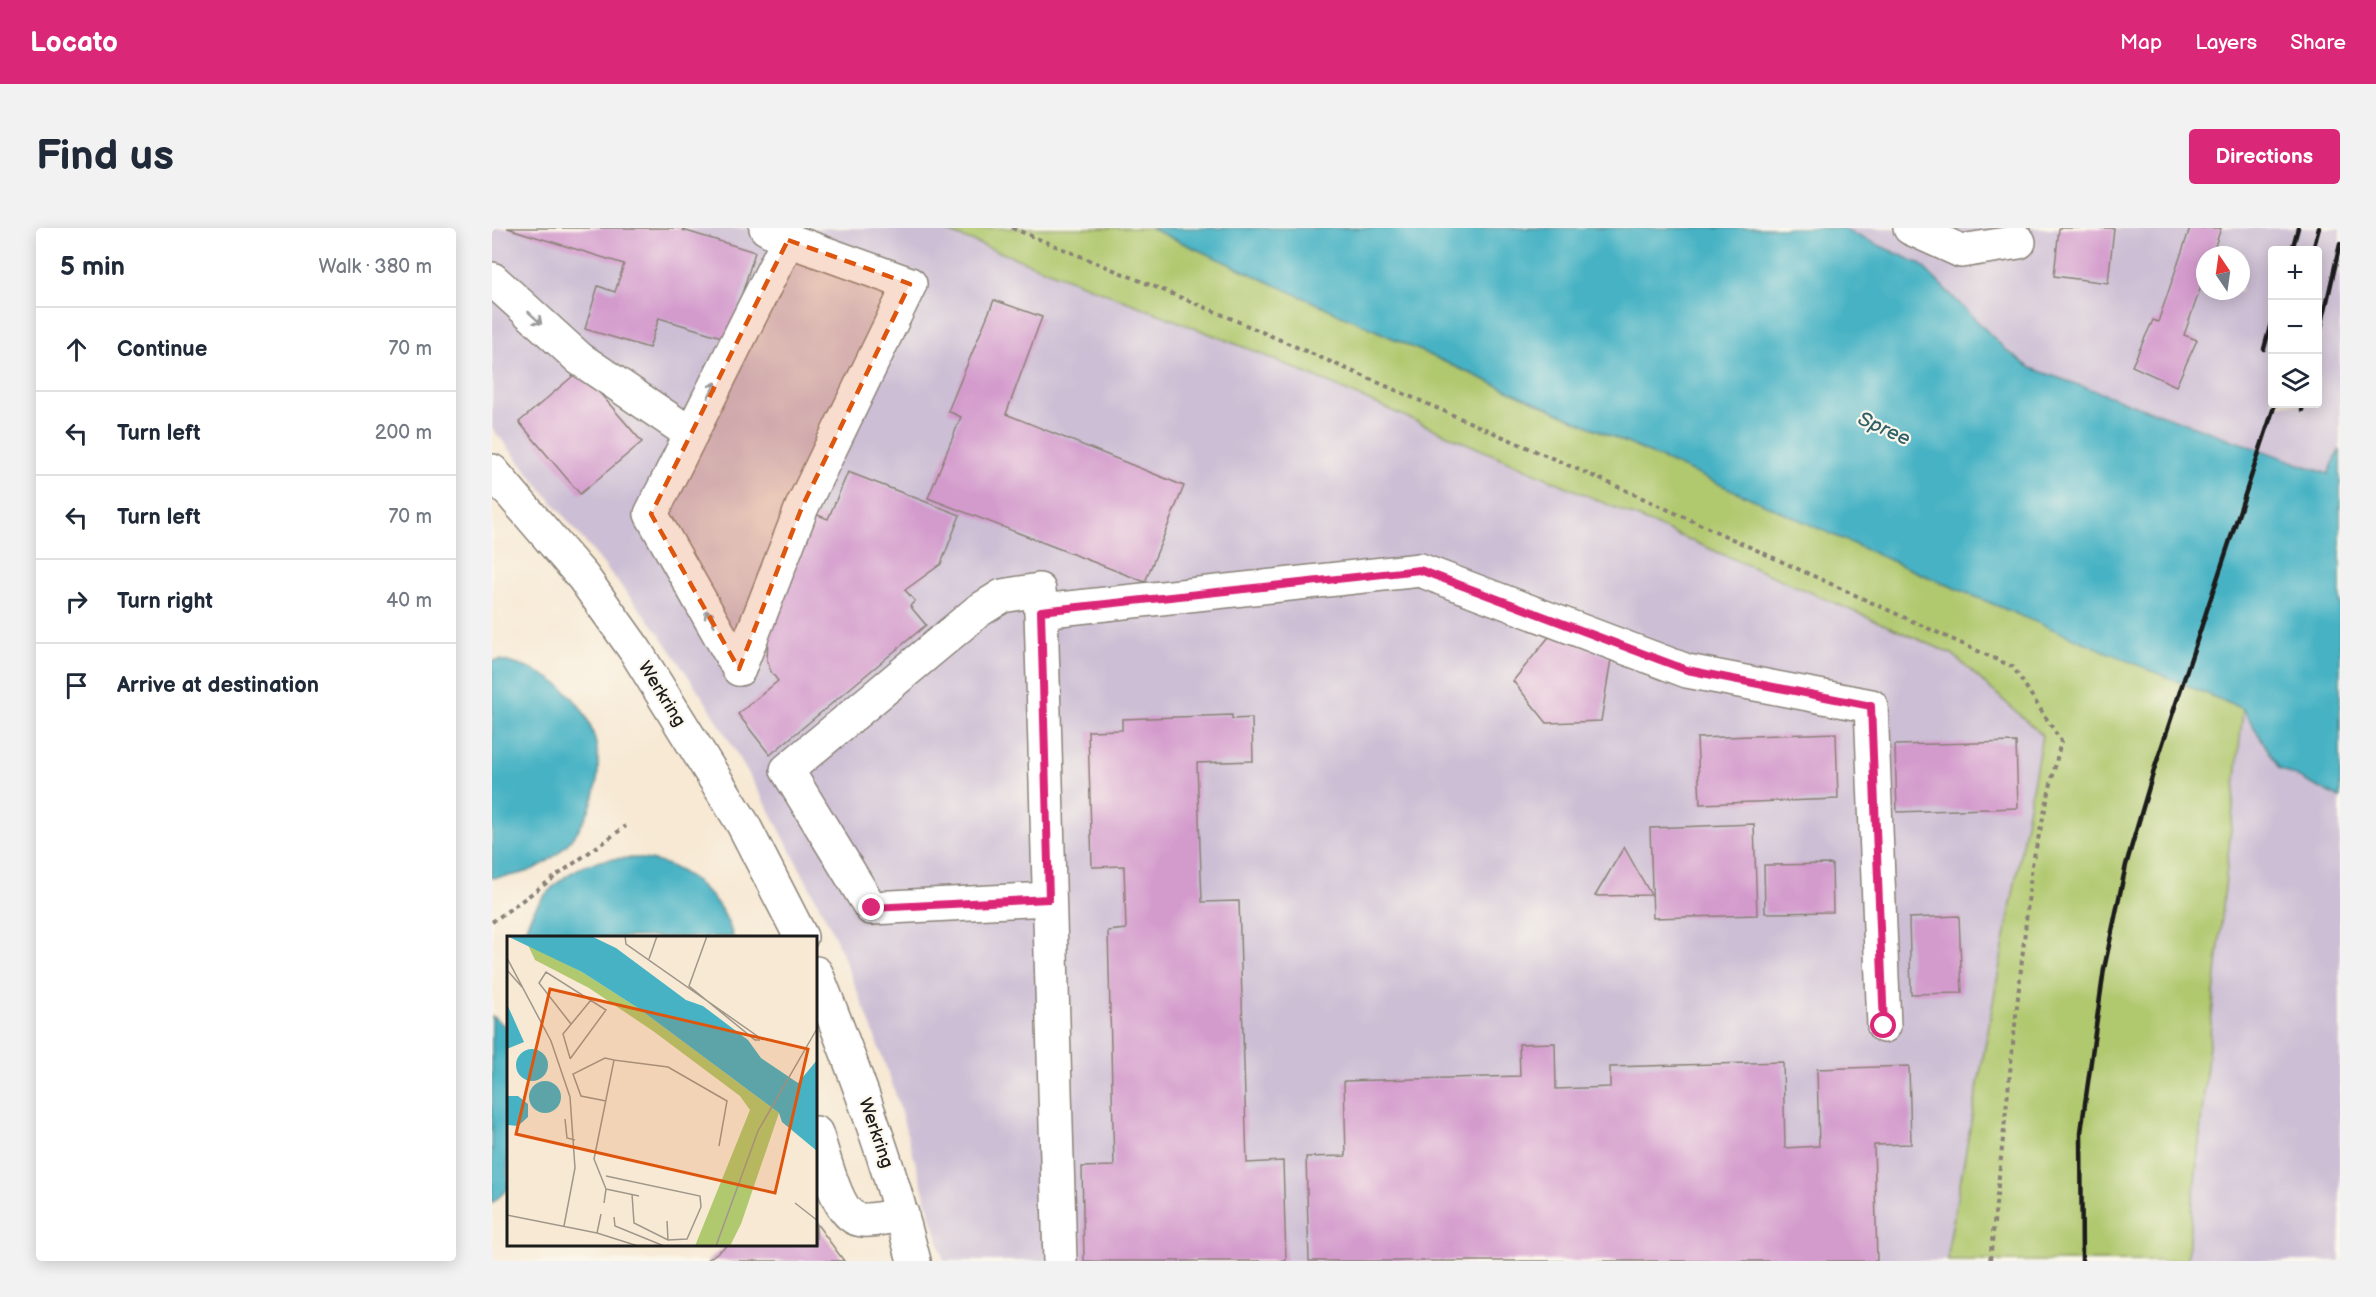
<!DOCTYPE html>
<meta charset="utf-8">
<style>
body{margin:0;font-family:"Balsamiq Sans",sans-serif;background:#f2f2f3;color:#1f2937}
.controls{position:absolute;right:18px;top:18px;display:grid;overflow:hidden;border-radius:6px;box-shadow:0 3px 15px #0003}
.controls button{width:54px;height:54px;display:grid;place-items:center;padding:0;border:0;border-bottom:2px solid #e0e1e3;background:#fff;color:#1f2937;font:30px sans-serif}
.compass{position:absolute;left:1704px;top:18px;width:54px;height:54px;border-radius:50%;background:#fff;box-shadow:0 3px 15px #0003;rotate:347deg}
.stop{position:absolute;width:18px;height:18px;margin:-14px;border:4px solid #db2777;border-radius:50%;background:#fff}
.stop.end{background:#db2777;border-color:#fff;box-shadow:0 2px 6px #0008}
.list{margin:0;padding:0;list-style:none}
h2{display:flex;justify-content:space-between;align-items:center;height:78px;margin:0;padding:0 24px;font-size:26px}
h2 small{font-size:20px;font-weight:400;color:#747a83}
.list li{display:grid;grid-template-columns:39px 1fr auto;gap:18px;align-items:center;box-sizing:border-box;height:84px;padding:0 24px;border-top:2px solid #e0e1e3}
.list b{display:block;font-size:22px;white-space:nowrap}
.list em{font-size:20px;font-style:normal;color:#747a83}
.icon{flex:none;width:33px;height:33px;fill:none;stroke:currentColor;stroke-width:2;stroke-linecap:round;stroke-linejoin:round}
.map{position:relative;flex:none;width:1848px;height:1033px;overflow:hidden;border-radius:6px}
header{display:flex;align-items:center;gap:36px;box-sizing:border-box;height:84px;padding:0 30px;background:#db2777;color:#fff}
header strong{font-size:28px}
nav{display:flex;gap:33px;margin-inline-start:auto;font-size:21px}
.intro{display:flex;align-items:center;justify-content:space-between;box-sizing:border-box;height:144px;padding:0 36px}
h1{margin:0;font-size:42px}
.button{padding:15px 27px;border-radius:6px;background:#db2777;color:#fff;font-size:21px;font-weight:700}
main{display:flex;gap:36px;padding:0 36px}
aside{flex:1;background:#fff;border-radius:6px;box-shadow:0 3px 15px #0003}
.map>svg:first-child{display:block}
.industrial{fill:#ccbed4;fill-rule:evenodd}
.green{fill:#b0c86e;stroke:#667245;stroke-width:1.5}
.water{fill:#47b2c4;stroke:#326770;stroke-width:1.5}
.building{fill:#d39acc}
.lines{fill:none;stroke-linecap:round;stroke-linejoin:round}
.minor-casing{stroke:#8a8278;stroke-width:36}
.path{stroke:#8a8278;stroke-width:4;stroke-dasharray:4.5 4.5;stroke-linecap:butt}
.minor{stroke:#fff;stroke-width:33}
.rail{stroke:#1c1c1c;stroke-width:4.5}
.oneway{stroke:#999}
.route{stroke:#db2777;stroke-width:8}
.marked{fill:#de560d;fill-opacity:0.2;stroke:#de560d;stroke-width:4.5;stroke-dasharray:12 8;stroke-linejoin:round}
.labels{text-anchor:middle;dominant-baseline:central;stroke-width:4.5;stroke-linejoin:round;paint-order:stroke}
.street-label{font-size:18px;fill:#1c1c1c;stroke:#fbf7ec}
.water-label{font-size:20px;font-style:italic;fill:#2f6068;stroke:#fbf7ec}
.inset-road{fill:none;stroke:#9f978a;stroke-width:1.5}
.view{fill:#de560d;fill-opacity:0.15;stroke:#de560d;stroke-width:3}
.inset-edge{fill:none;stroke:#1c1c1c;stroke-width:3}
</style>
<header>
<strong>Locato</strong>
<nav><a>Map</a><a>Layers</a><a>Share</a></nav>
</header>
<div class="intro"><h1>Find us</h1><a class="button">Directions</a></div>
<main>
<aside>
<h2>5 min<small>Walk · 380 m</small></h2>
<ul class="list">
<li><svg class="icon" aria-label="ahead" viewBox="0 0 24 24"><path d="M12 20V5M6 11l6-6 6 6"/></svg><div><b>Continue</b></div><em>70 m</em></li>
<li><svg class="icon" aria-label="left" viewBox="0 0 24 24"><path d="M17 20v-9H6M10 6l-5 5 5 5"/></svg><div><b>Turn left</b></div><em>200 m</em></li>
<li><svg class="icon" aria-label="left" viewBox="0 0 24 24"><path d="M17 20v-9H6M10 6l-5 5 5 5"/></svg><div><b>Turn left</b></div><em>70 m</em></li>
<li><svg class="icon" aria-label="right" viewBox="0 0 24 24"><path d="M7 20v-9h11M14 6l5 5-5 5"/></svg><div><b>Turn right</b></div><em>40 m</em></li>
<li><svg class="icon" aria-label="arrive" viewBox="0 0 24 24"><path d="M6 21V4h12l-3 4 3 4H6"/></svg><div><b>Arrive at destination</b></div></li>
</ul>
</aside>
<div class="map">
<svg width="1848" height="1033" viewBox="0 0 1848 1033">
<rect width="100%" height="100%" fill="#fbf7ec"/>
<filter id="ink" filterUnits="userSpaceOnUse"><feTurbulence type="fractalNoise" baseFrequency=".0167" numOctaves="2"/><feDisplacementMap in="SourceGraphic" scale="12" xChannelSelector="R" yChannelSelector="G"/><feConvolveMatrix kernelMatrix="1 2 1 2 8 2 1 2 1" color-interpolation-filters="sRGB"/></filter>
<filter id="wash" filterUnits="userSpaceOnUse"><feTurbulence type="fractalNoise" baseFrequency=".008" numOctaves="4" result="noise"/><feDisplacementMap in="SourceGraphic" scale="24" xChannelSelector="R" yChannelSelector="G"/><feGaussianBlur stdDeviation="1.35" result="paint"/><feColorMatrix in="noise" values="0 0 0 0 0 0 0 0 0 0 0 0 0 0 0 0 0 1.4 0 .05"/><feComposite in="paint" operator="in"/></filter>
<g filter="url(#wash)">
<rect width="100%" height="100%" fill="#f7e9d4"/>
<g class="industrial">
<path d="M 0,0 L 446,0 L 767,125 L 1460,426 L 1550,507 L 1457,1015 L 1456,1033 L 452,1033 L 402,861 L 373,782 L 340,702 L 278,583 L 218,480 L 165,402 L 0,200 Z"/>
<path d="M 1349,0 L 1848,0 L 1848,221 L 1836,246 L 1539,140 L 1514,122 L 1428,36 ZM 1780,22 L 1826,22 L 1826,176 L 1780,176 ZM 1713,27 L 1749,27 L 1749,63 L 1713,63 Z"/>
<path d="M 1751,481 L 1787,540 L 1848,570 L 1848,1033 L 1695,1033 Z"/>
</g>
<path class="green" d="M 446,0 L 658,0 L 962,138 L 1420,342 L 1751,481 L 1695,1033 L 1456,1033 L 1457,1015 L 1550,507 L 1460,426 L 767,125 Z"/>
<g class="water">
<path d="M 658,0 L 1349,0 L 1428,36 L 1514,122 L 1539,140 L 1836,246 L 1848,221 L 1848,570 L 1787,540 L 1751,481 L 1420,342 L 962,138 Z"/>
<path d="M 8,432 C 28,437 46,442 63,454 C 126,499 117,590 56,633 C 40,645 20,648 0,650 L 0,433 Z"/>
<path d="M 146,630 C 157,632 169,633 178,638 C 207,651 233,677 241,709 L 31,709 C 40,672 75,638 113,632 C 124,630 136,630 146,630 Z"/>
<path d="M 0,788 L 16,800 L 16,961 L 0,975 Z"/>
</g>
<g id="blocks">
<g class="building">
<path d="M 15,0 L 192,0 L 191,2 L 263,24 L 236,111 L 167,90 L 157,120 L 93,101 L 106,58 L 123,64 L 132,36 Z"/>
<path d="M 1567,0 L 1622,0 L 1616,55 L 1562,48 Z"/>
<path d="M 1698,0 L 1729,0 L 1720,27 L 1713,27 L 1713,47 L 1692,107 L 1705,112 L 1684,158 L 1640,138 L 1661,92 L 1666,94 Z"/>
<path d="M 502,72 L 550,89 L 514,186 L 692,258 L 653,354 L 436,270 L 469,189 L 456,183 Z"/>
<path d="M 88,142 L 150,214 L 88,266 L 27,194 Z"/>
<path d="M 356,244 L 468,287 L 449,336 L 413,362 L 423,373 L 418,378 L 434,397 L 278,527 L 246,486 L 286,453 L 279,444 L 275,433 L 276,408 L 322,290 L 326,287 L 336,291 Z"/>
<path d="M 1061,404 L 1119,431 L 1109,493 L 1055,495 L 1021,453 Z"/>
<path d="M 740,487 L 740,491 L 760,490 L 761,533 L 705,535 L 710,674 L 747,673 L 755,935 L 791,933 L 794,1033 L 592,1033 L 590,939 L 622,938 L 616,703 L 634,701 L 632,638 L 600,639 L 596,503 L 630,502 L 630,491 Z"/>
<path d="M 1344,505 L 1346,571 L 1208,576 L 1205,510 Z"/>
<path d="M 1524,514 L 1526,580 L 1405,584 L 1403,517 Z"/>
<path d="M 1262,596 L 1265,687 L 1161,690 L 1158,600 Z"/>
<path d="M 1132,619 L 1159,667 L 1103,668 Z"/>
<path d="M 1340,636 L 1341,684 L 1273,685 L 1272,637 Z"/>
<path d="M 1467,688 L 1470,765 L 1419,766 L 1417,690 Z"/>
<path d="M 1063,815 L 1064,861 L 1118,859 L 1118,839 L 1291,834 L 1293,920 L 1327,918 L 1325,841 L 1417,838 L 1419,916 L 1382,917 L 1385,1033 L 817,1033 L 814,929 L 854,928 L 852,853 L 1028,848 L 1027,816 Z"/>
<path d="M 324,995 L 352,1033 L 214,1033 L 237,1016 L 324,1016 Z"/>
</g>
</g>
</g>
<g filter="url(#ink)">
<use href="#blocks" fill-opacity="0" stroke="#8a8278" stroke-width="1.5"/>
<g class="lines">
<g class="minor-casing">
<g id="minor">
<path d="M 1418,0 L 1469,23 L 1527,14"/>
<path d="M 0,51 L 88,131 L 199,206"/>
<path d="M 0,243 L 91,349 L 143,422 L 251,596 L 309,709"/>
<path d="M 549,383 L 547,362 L 510,368 L 486,383 L 295,542 L 379,680 L 557,671"/>
<path d="M 247,441 L 310,279 L 418,56 L 296,12 L 274,0"/>
<path d="M 247,441 L 159,286 L 296,12"/>
<path d="M 324,745 C 362,840 397,935 422,1033"/>
<path d="M 324,905 C 331,924 343,981 363,990 C 376,996 397,988 410,986"/>
<path d="M 568,1033 L 549,383 L 928,342 L 1195,443 L 1379,478 L 1392,798"/>
</g>
</g>
<g class="path">
<path d="M 520,0 L 724,84 L 1124,258 L 1521,439 L 1569,513 L 1540,637 L 1498,1033"/>
<path d="M 0,694 L 134,598"/>
</g>
<use href="#minor" class="minor"/>
<g class="rail">
<path d="M 1800,22 L 1806,0"/>
<path d="M 1821,22 L 1827,0"/>
<path d="M 1826,113 L 1848,16"/>
<path d="M 1772,121 L 1780,91"/>
<path d="M 1810,182 L 1811,176"/>
<path d="M 1590,1033 L 1589,904 L 1612,741 L 1634,637 L 1662,542 L 1783,176"/>
</g>
</g>
<defs><path id="oneway-shaft" d="M-6 0H5M1.5-3L5.5 0L1.5 3" fill="none" stroke-width="1.6" stroke-linecap="round" stroke-linejoin="round" transform="scale(1.5)"/></defs>
<g class="oneway">
<use href="#oneway-shaft" transform="translate(43 90) rotate(43)"/>
<use href="#oneway-shaft" transform="translate(220 162) rotate(-63)"/>
<use href="#oneway-shaft" transform="translate(218 390) rotate(-120)"/>
</g>
</g>
<g class="lines" filter="url(#ink)">
<path class="route" d="M 380,680 L 557,671 L 549,383 L 928,342 L 1195,442 L 1379,478 L 1392,798"/>
</g>
<path class="marked" d="M 296,12 L 418,56 L 310,279 L 247,441 L 159,286 Z"/>
<g class="labels">
<g class="street-label">
<text transform="translate(170 466) rotate(58)">Werkring</text>
<text transform="translate(384 905) rotate(71)">Werkring</text>
</g>
<g class="water-label">
<text transform="translate(1392 201) rotate(24)">Spree</text>
</g>
</g>
<g transform="translate(15 708)">
<rect width="310" height="310" fill="#f7e9d4"/>
<path d="M 21,9 L 75,36 L 131,72 L 272,177 L 234,288 L 223,310 L 188,310 L 243,174 L 233,160 L 146,95 L 82,52 L 28,24 Z" fill="#b0c86e"/>
<path d="M 0,0 L 84,0 L 109,12 L 179,64 L 196,70 L 241,104 L 254,122 L 291,147 L 310,124 L 310,215 L 275,186 L 272,177 L 131,72 L 75,36 ZM 0,68 L 17,106 L 0,113 ZM9 129a16 16 0 1 1 32 0a16 16 0 1 1-32 0ZM22 161a16 16 0 1 1 32 0a16 16 0 1 1-32 0ZM 0,160 L 11,160 L 21,168 L 21,181 L 11,190 L 0,189 Z" fill="#47b2c4"/>
<path class="inset-road" d="M 118,0 L 119,8 L 256,104M 200,0 L 182,50 L 248,104 L 253,104M 0,22 L 44,105 L 63,161 L 68,232 L 57,290M 142,23 L 150,0M 0,34 L 15,51M 63,122 L 56,98 L 84,64M 63,123 L 99,74 L 39,36 L 32,47 L 64,88M 99,165 L 74,160 L 66,138 L 98,122 L 107,124M 58,183 L 60,202 L 68,204M 99,240 L 193,260 L 194,271 L 180,303 L 161,304 L 127,287 L 125,258M 99,253 L 132,260M 97,267 L 99,253 L 87,223 L 107,124 L 161,131 L 220,165 L 212,210M 288,267 L 311,285M 0,279 L 90,297 L 131,310M 107,281 L 108,290 L 157,310M 160,285 L 161,304M 90,297 L 94,278M 209,310 L 251,195 L 311,91"/>
<path class="view" d="M 43,53 L 301,113 L 268,257 L 9,198 Z"/>
<rect width="310" height="310" class="inset-edge"/>
</g>
</svg>
<div class="controls">
<button>+</button>
<button>−</button>
<button><svg class="icon" aria-label="layers" viewBox="0 0 24 24"><path d="M12 4l9 5-9 5-9-5zM3 14l9 5 9-5"/></svg></button>
</div>
<svg class="compass" viewBox="-18 -18 36 36"><path d="M0-13l5 13h-10z" fill="#e53935"/><path d="M0 13l5-13h-10z" fill="#747a83"/></svg>
<div class="stop" style="left:1392px;top:798px"></div>
<div class="stop end" style="left:380px;top:680px"></div>
</div>
</main>
